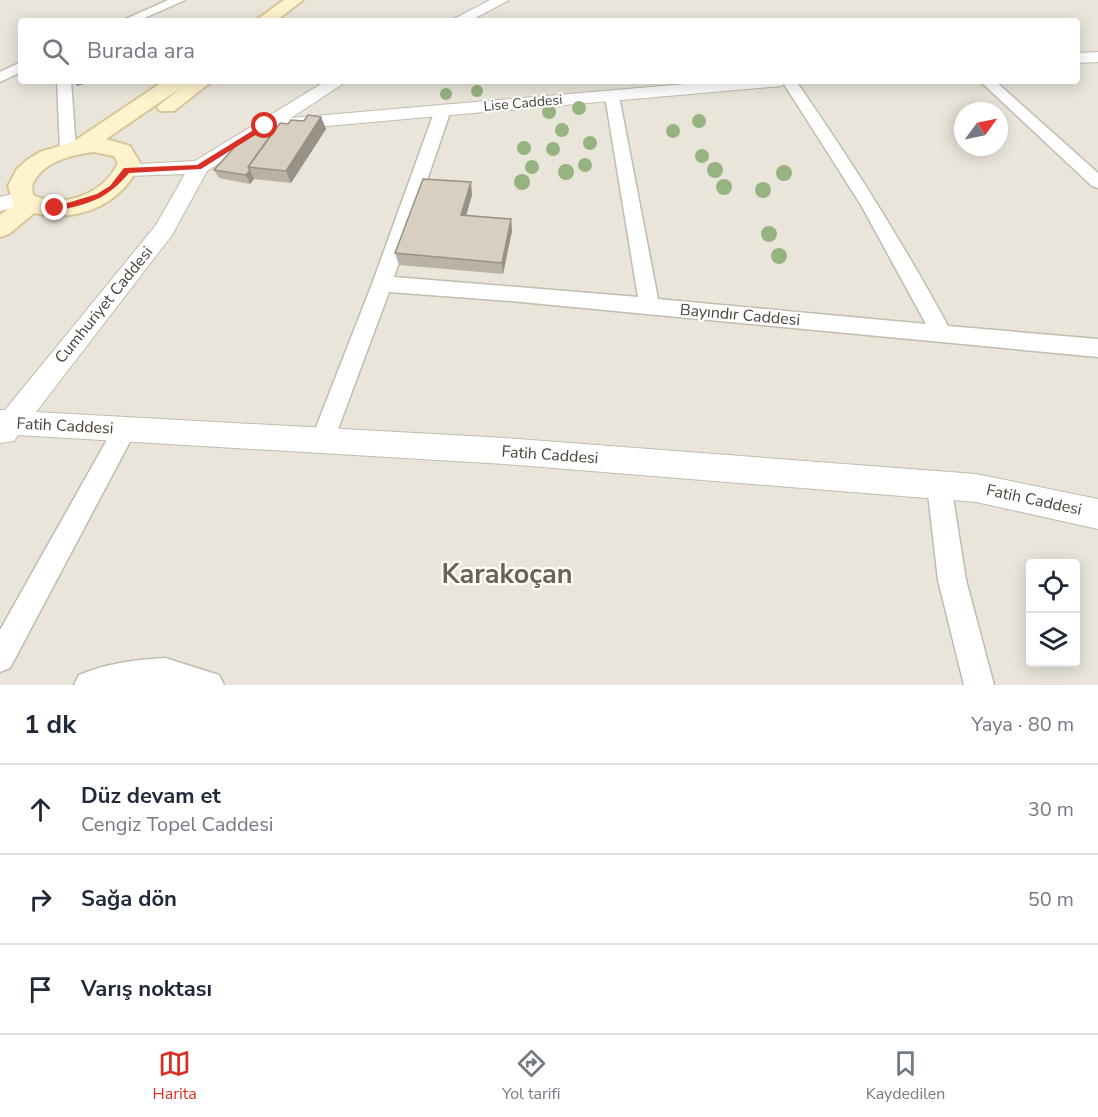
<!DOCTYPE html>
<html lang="tr">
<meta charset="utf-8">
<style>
body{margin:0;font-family:"Nunito Sans",sans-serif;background:#f6f6f7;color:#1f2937}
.controls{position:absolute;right:18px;bottom:18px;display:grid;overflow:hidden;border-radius:6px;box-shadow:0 3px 15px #0003}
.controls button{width:54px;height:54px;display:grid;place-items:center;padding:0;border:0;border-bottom:2px solid #e0e1e3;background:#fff;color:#1f2937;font:30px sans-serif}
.compass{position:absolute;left:954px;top:102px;width:54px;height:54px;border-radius:50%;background:#fff;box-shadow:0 3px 15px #0003;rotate:57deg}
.stop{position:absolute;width:18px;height:18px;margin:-14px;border:4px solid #d93025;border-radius:50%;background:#fff}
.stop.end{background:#d93025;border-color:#fff;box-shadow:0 2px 6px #0008}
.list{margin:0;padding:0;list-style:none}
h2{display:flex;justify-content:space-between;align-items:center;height:78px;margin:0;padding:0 24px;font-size:26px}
h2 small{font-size:20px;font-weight:400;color:#747a83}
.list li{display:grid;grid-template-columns:39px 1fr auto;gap:18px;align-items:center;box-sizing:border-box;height:90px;padding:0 24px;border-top:2px solid #e0e1e3}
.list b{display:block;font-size:22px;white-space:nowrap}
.list p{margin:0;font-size:20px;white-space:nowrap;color:#747a83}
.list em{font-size:20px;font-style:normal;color:#747a83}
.icon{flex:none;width:33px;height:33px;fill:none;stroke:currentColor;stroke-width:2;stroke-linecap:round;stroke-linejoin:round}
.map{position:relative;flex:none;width:1098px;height:685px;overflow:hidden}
.search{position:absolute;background:#fff;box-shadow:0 3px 15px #0003;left:18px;right:18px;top:18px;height:66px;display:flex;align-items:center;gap:15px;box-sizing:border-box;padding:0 21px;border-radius:6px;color:#747a83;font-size:22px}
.sheet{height:348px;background:#fff}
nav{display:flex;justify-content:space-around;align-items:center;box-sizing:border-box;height:84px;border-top:2px solid #e0e1e3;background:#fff;font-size:16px;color:#747a83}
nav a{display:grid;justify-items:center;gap:3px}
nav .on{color:#d93025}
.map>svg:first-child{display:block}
.residential{fill:#eae5da;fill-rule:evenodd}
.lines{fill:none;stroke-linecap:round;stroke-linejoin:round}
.minor-casing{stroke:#c2bbae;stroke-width:3}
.tertiary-casing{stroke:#c2bbae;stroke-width:2}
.secondary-casing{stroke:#d6c79b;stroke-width:4}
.minor{fill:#fff;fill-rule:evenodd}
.tertiary{fill:#fff;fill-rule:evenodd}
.secondary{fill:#fff3cd;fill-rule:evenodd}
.tree{fill:#97b381}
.wall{fill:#bab2a6}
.shaded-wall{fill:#979187}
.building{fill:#d8cfc1;stroke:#979187;stroke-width:1.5}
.route{fill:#d93025}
.labels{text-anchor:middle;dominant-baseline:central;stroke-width:4.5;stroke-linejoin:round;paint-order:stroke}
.far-street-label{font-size:14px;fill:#4b4439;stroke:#fff}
.street-label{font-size:16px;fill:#4b4439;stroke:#fff}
.near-district-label{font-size:27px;font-weight:bold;fill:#6e6250;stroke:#fff}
</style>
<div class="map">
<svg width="1098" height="685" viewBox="0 0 1098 685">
<rect width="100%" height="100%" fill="#f6f3ec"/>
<path class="residential" d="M 0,0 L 1098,0 L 1098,685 L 0,685 ZM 21,21 L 1077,21 L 1077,81 L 21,81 ZM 963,111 L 999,111 L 999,147 L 963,147 ZM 1030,564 L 1076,564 L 1076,662 L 1030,662 Z"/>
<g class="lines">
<g class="minor-casing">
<g id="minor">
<path d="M 168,0 L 185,0 L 138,21 L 121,21 Z"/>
<path d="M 21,62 L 21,72 L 0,82 L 0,72 Z"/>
<path d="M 57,81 L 71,81 L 76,149 L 68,154 L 60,149 Z"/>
<path d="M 782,81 L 796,81 C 851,160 902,241 948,326 L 1098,339 L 1098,357 L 511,301 L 389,292 L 331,448 L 323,451 L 315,448 L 311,440 L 372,284 L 435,110 L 443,105 L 451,110 L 394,277 L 638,297 L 605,96 L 612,92 L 619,96 L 658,299 L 926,324 L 861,205 Z"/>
<path d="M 980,81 L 995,81 L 1098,173 L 1098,188 L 1092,186 Z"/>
<path d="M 125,419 L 133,422 L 137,429 L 133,436 L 10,668 L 0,672 L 0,630 L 117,422 Z"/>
<path d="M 939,473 L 948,477 L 951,485 L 966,580 L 994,685 L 964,685 L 938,580 L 927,485 L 930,477 Z"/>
<path d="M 165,658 L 219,675 L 224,685 L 74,685 L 79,675 C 107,663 135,660 165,658 Z"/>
</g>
</g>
<g class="tertiary-casing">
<g id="tertiary">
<path d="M 490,0 L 509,0 L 470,21 L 450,21 Z"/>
<path d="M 1098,52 L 1098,62 L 1077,63 L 1077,53 Z"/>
<path d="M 326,81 L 347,81 L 291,118 L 720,81 L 790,81 L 781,86 L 270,131 L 207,171 L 172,235 L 36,412 L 505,438 L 976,474 L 1098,499 L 1098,529 L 976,502 L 505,464 L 18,435 L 14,441 L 0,443 L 0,410 L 5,410 L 156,225 L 185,174 L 127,176 L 120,175 L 117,170 L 120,165 L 195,161 Z"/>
<path d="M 22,192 L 29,194 L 33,199 L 29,204 L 0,211 L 0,197 Z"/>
</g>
</g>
<g class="secondary-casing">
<g id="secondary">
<path d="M 284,0 L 303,0 L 276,21 L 255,21 Z"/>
<path d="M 164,81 L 187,81 L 184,85 L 189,81 L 212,81 L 174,111 L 160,111 L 157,107 L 182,87 L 106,139 L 130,146 L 140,163 C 122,205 78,223 34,213 L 9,234 L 0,237 L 0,215 L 14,205 L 8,186 L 17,169 L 27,160 L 40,152 L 73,142 ZM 94,152 L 114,156 L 118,163 C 104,193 64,210 33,195 L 32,186 C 41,162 70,155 94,152 Z"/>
</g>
</g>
<use href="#minor" class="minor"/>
<use href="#tertiary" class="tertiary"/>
<use href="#secondary" class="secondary"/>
</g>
<g class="tree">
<circle cx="477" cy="91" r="6"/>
<circle cx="446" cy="94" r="6"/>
<circle cx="579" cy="108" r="7"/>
<circle cx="549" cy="112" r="7"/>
<circle cx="699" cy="121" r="7"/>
<circle cx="562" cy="130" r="7"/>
<circle cx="673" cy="131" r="7"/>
<circle cx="590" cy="143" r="7"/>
<circle cx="524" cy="148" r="7"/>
<circle cx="553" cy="149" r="7"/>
<circle cx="702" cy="156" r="7"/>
<circle cx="585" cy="165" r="7"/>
<circle cx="532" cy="167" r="7"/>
<circle cx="715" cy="170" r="8"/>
<circle cx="566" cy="172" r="8"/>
<circle cx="784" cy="173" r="8"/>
<circle cx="522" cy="182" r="8"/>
<circle cx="724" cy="187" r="8"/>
<circle cx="763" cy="190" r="8"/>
<circle cx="769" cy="234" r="8"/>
<circle cx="779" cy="256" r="8"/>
</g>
<g class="wall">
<path d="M 321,117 L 326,129 L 291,183 L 254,179 L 250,184 L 219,178 L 214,170 L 276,128 L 288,124 Z"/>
<path d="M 472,195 L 466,215 L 511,219 L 512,231 L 503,274 L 399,265 L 395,253 Z"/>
</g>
<g class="shaded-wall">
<path d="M 74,81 L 94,81 L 77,86 Z"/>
<path d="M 321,117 L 326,129 L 291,183 L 286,171 Z"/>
<path d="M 250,170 L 254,179 L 250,184 L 246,175 Z"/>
<path d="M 471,182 L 472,195 L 463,227 L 461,215 Z"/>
<path d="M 511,219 L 512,231 L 503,274 L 502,263 Z"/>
</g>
<g class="building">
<path d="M 308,115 L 321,117 L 286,171 L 248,167 L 280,123 L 288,124 L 291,120 L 304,121 Z"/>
<path d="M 276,128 L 248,167 L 250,170 L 246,175 L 214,170 L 242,139 Z"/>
<path d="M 423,179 L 471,182 L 461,215 L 511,219 L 502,263 L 395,253 Z"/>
</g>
<path class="route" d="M 265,123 L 268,127 L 201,169 L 129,173 C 106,200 89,204 55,211 L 51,208 L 97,194 L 110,186 L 124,168 L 197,165 Z"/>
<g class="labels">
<g class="far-street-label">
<text transform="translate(523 103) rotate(-5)">Lise Caddesi</text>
</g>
<g class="street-label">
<text transform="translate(104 305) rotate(-51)">Cumhuriyet Caddesi</text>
<text transform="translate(740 315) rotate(5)">Bayındır Caddesi</text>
<text transform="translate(65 426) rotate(3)">Fatih Caddesi</text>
<text transform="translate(550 455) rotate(4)">Fatih Caddesi</text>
<text transform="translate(1034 500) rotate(12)">Fatih Caddesi</text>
</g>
<g class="near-district-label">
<text x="507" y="574">Karakoçan</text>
</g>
</g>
</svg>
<div class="controls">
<button><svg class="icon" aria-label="locate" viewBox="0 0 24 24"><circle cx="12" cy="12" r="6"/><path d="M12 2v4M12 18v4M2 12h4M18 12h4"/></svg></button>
<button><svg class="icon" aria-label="layers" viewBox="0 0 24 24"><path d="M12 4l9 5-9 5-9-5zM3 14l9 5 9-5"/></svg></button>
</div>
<svg class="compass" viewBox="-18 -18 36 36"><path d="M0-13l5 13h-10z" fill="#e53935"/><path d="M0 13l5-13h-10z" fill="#747a83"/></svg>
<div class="stop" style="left:265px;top:126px"></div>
<div class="stop end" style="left:55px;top:208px"></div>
<div class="search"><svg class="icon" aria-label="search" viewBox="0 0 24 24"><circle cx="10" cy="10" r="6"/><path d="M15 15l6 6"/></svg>Burada ara</div>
</div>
<section class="sheet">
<h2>1 dk<small>Yaya · 80 m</small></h2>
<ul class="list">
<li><svg class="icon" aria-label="ahead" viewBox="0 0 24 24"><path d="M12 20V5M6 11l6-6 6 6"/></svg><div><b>Düz devam et</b><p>Cengiz Topel Caddesi</p></div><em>30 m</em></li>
<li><svg class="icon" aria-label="right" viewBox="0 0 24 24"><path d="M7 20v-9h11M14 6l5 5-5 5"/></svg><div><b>Sağa dön</b></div><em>50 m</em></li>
<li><svg class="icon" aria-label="arrive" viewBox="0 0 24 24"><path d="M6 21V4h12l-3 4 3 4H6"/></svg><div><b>Varış noktası</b></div></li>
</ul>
</section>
<nav>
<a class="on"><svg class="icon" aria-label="map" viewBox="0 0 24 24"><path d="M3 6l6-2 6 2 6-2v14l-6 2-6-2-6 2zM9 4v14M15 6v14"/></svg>Harita</a>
<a><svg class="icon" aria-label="directions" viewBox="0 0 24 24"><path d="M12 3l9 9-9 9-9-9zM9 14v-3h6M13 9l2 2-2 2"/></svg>Yol tarifi</a>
<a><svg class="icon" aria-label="saved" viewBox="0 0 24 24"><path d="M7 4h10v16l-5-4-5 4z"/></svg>Kaydedilen</a>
</nav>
